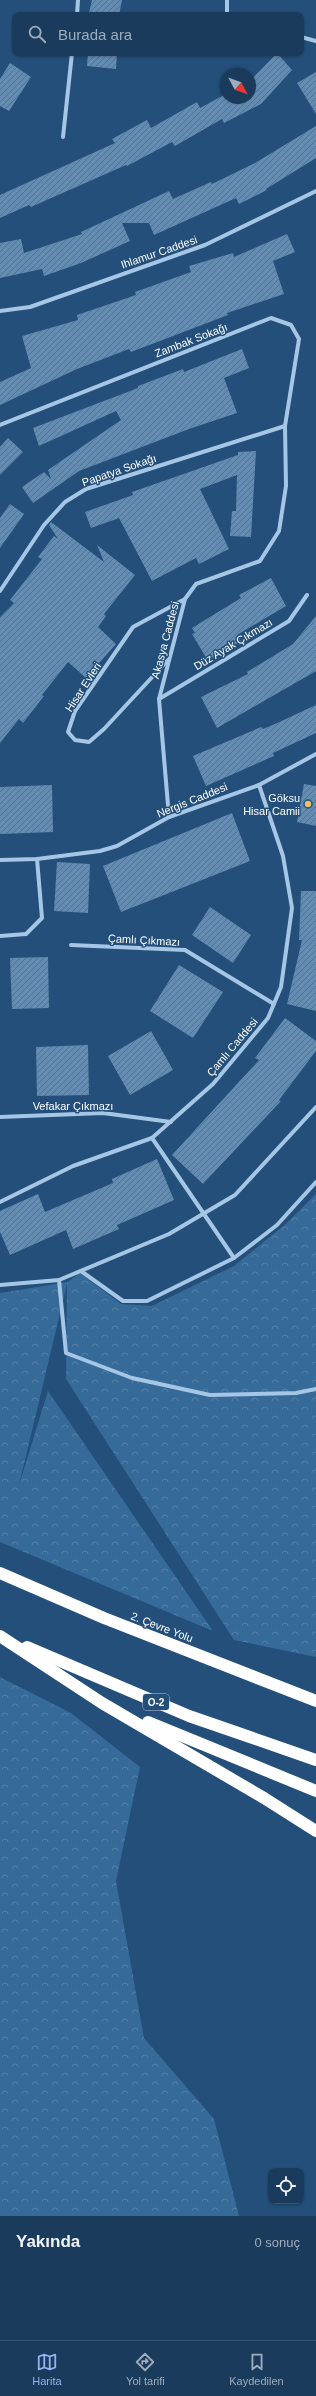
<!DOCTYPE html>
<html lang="tr">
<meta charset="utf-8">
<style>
body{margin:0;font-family:Arial,sans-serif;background:#234262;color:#f1f3f6}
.controls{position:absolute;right:12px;bottom:12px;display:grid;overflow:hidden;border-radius:8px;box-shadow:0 1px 3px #0004}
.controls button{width:36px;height:36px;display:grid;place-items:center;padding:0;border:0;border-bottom:1px solid #385572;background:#1a3b5c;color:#f1f3f6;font:20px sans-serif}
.compass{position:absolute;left:220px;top:68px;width:36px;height:36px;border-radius:50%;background:#1a3b5c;box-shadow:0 1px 3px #0004;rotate:131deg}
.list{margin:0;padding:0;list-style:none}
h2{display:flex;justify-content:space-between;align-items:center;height:52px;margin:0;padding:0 16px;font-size:17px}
h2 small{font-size:13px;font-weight:400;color:#9fadbb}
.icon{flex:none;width:22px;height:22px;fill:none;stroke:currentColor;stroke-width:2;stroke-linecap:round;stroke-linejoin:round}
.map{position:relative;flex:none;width:316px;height:2216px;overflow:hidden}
.search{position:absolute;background:#1a3b5c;box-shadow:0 1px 3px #0004;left:12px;right:12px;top:12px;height:44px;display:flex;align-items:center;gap:10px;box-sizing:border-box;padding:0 14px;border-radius:8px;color:#9fadbb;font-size:15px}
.sheet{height:124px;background:#1a3b5c}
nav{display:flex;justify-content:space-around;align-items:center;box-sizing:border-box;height:56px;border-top:1px solid #385572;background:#1a3b5c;font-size:11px;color:#9fadbb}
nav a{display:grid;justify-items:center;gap:2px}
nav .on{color:#95b2f1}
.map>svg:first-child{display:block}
.forest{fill:url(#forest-crowns)}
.building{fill:url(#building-hatch)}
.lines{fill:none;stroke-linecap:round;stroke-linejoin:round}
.street{stroke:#a5c7e5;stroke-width:4}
.highway{stroke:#fff;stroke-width:12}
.poi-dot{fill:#f0be68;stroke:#234f7a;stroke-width:1.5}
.labels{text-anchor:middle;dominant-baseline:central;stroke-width:3;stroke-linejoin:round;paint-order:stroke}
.shield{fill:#234f7a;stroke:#bdcad7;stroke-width:1}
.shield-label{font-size:10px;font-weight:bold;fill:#fff}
.street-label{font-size:11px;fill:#fff;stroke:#234f7a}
.poi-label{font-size:11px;fill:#fff;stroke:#234f7a;text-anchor:end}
</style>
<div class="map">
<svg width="316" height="2216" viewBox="0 0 316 2216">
<defs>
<pattern id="forest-crowns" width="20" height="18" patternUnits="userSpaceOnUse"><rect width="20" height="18" fill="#366a98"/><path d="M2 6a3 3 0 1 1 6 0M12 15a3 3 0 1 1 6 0" fill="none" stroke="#5480a7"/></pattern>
<pattern id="building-hatch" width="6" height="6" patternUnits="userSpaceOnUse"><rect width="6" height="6" fill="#648bb0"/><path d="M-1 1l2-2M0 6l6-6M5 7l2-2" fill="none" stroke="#5a7288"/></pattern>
</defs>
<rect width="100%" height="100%" fill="#234f7a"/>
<g class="forest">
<path d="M 316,1194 L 316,1657 L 234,1640 L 66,1379 L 67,1284 L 19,1485 L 48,1391 L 213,1631 L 0,1542 L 0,1293 L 68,1282 L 80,1273 L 121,1304 L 152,1306 L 234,1266 L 287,1223 Z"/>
<path d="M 0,1677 L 71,1713 L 140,1767 L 116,1881 L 144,2038 L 214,2119 L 239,2216 L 0,2216 Z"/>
</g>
<g class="building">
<path d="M 92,0 L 122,0 L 119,15 L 89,13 Z"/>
<path d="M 88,53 L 117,53 L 116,69 L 87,66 Z"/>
<path d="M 277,53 L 292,70 L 261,104 L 224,123 L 222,119 L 175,146 L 172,142 L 127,166 L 126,165 L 31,207 L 29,205 L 0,218 L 0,195 L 115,143 L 112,139 L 147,120 L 151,128 L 197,102 L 200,108 L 226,94 L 226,98 L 250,98 L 250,81 Z"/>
<path d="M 10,63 L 31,77 L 9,111 L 0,106 L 0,79 Z"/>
<path d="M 316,72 L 316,114 L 297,83 Z"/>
<path d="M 316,126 L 316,158 L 266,189 L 267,190 L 239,204 L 236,198 L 154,235 L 149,223 L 122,223 L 130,241 L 81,263 L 44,276 L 42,269 L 0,278 L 0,243 L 21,239 L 24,253 L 82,234 L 81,232 L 169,191 L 173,199 L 211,182 L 212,184 L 255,163 Z"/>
<path d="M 287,234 L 295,252 L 273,261 L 284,294 L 227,313 L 228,315 L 131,352 L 129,349 L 77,369 L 0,405 L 0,382 L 31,368 L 22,336 L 78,320 L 77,315 L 136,295 L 135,292 L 191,272 L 189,266 L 233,253 L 234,257 Z"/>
<path d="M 242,349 L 249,368 L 224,378 L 237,413 L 189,429 L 79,471 L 33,503 L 22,487 L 44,472 L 51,479 L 48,470 L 121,420 L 116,411 L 39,446 L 33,428 L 138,388 L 138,386 L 183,369 L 184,372 Z"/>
<path d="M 8,438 L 23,452 L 0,475 L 0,447 Z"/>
<path d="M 256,451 L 251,537 L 230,536 L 232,511 L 236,511 L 237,475 L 200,489 L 229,549 L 199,564 L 196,558 L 152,581 L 119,518 L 91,528 L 85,512 L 133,495 L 132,492 L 238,455 L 238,452 Z"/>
<path d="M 10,504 L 24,514 L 0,548 L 0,518 Z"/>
<path d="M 51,522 L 104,562 L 97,545 L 135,575 L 104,614 L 106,616 L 98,627 L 116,644 L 86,678 L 68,662 L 42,695 L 44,696 L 23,723 L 19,719 L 0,743 L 0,617 L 14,603 L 10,600 L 42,559 L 38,557 L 54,536 L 58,539 L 49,525 Z"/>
<path d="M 271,578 L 286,606 L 237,635 L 241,641 L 208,661 L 192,634 L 195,633 L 192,628 L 241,598 L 239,595 Z"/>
<path d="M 316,616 L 316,671 L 217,728 L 201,697 L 248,674 L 247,672 L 293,644 Z"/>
<path d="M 316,705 L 316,733 L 273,753 L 274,756 L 206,786 L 193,756 L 261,727 L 263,729 L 275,724 Z"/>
<path d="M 304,784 L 316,786 L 316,826 L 297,822 Z"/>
<path d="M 52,785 L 53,832 L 0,834 L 0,787 Z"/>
<path d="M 232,813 L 250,861 L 121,912 L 103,866 Z"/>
<path d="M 57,862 L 90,864 L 88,913 L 54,911 Z"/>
<path d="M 301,891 L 316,891 L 316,1011 L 287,1004 L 302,940 L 299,940 Z"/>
<path d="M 210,907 L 251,935 L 233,963 L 192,935 Z"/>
<path d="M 48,957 L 49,1008 L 12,1009 L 10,958 Z"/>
<path d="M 179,965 L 223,992 L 193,1038 L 150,1011 Z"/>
<path d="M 285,1018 L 316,1041 L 316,1051 L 279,1100 L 281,1101 L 203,1184 L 172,1155 L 259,1060 L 255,1058 Z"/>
<path d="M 151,1031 L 173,1070 L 130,1095 L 108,1056 Z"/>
<path d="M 88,1045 L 89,1095 L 37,1096 L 36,1047 Z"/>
<path d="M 157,1159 L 174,1200 L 117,1225 L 119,1229 L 73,1249 L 66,1230 L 10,1255 L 0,1232 L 0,1211 L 38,1194 L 45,1212 L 113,1183 L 112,1179 Z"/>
</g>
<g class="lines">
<g class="street">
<path d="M 227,0 L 227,15"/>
<path d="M 77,15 L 78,0"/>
<path d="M 301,37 L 316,41"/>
<path d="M 63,137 L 72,53"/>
<path d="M 0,311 L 30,307 L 205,245 L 316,191"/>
<path d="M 0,425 L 271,318 L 291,325 L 299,339 L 285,426 L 286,486 L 279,531 L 260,561 L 196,584 L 185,599 L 159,699 L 169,817"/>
<path d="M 0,591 L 44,525 L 65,502 L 86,489 L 285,426"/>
<path d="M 168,660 L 104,729 L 89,742 L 75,740 L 68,732 L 75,711 L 133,627 L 185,599"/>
<path d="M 159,699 L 289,621 L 307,595"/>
<path d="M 0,860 L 37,859 L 100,851 L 117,846 L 169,817 L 259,785 L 316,754"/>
<path d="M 0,936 L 26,934 L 42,918 L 37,859"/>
<path d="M 71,945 L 185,950 L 274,1004"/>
<path d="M 0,1117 L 103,1113 L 171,1122"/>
<path d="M 152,1138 L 234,1258"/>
<path d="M 0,1202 L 73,1166 L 152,1138 L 213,1084 L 268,1018 L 281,987 L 292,908 L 283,856 L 259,785"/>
<path d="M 81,1271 L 123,1301 L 147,1301 L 234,1258 L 277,1225 L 316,1182"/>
<path d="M 59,1280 L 66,1353 L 132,1378 L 210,1395 L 296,1393 L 316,1389"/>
<path d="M 0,1285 L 59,1280 L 169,1234 L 235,1195 L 316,1107"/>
</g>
<g class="highway">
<path d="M 0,1573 L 104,1618 L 316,1701"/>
<path d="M 0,1636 L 102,1703 L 264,1798 L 316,1831"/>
<path d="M 27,1647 L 189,1716 L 316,1760"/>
<path d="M 148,1722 L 316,1791"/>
</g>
</g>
<circle class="poi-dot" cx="308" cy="804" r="4"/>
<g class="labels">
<rect class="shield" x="143" y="1694" width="26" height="16" rx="3"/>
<g class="shield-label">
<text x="156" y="1702">O-2</text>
</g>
<g class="street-label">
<text transform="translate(159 252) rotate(-19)">Ihlamur Caddesi</text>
<text transform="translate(191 340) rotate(-21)">Zambak Sokağı</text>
<text transform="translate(119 470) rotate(-19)">Papatya Sokağı</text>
<text transform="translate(165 640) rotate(-75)">Akasya Caddesi</text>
<text transform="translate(233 644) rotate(-31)">Düz Ayak Çıkmazı</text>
<text transform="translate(83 687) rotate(-57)">Hisar Evleri</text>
<text transform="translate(192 800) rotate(-22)">Nergis Caddesi</text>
<text transform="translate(144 940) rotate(3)">Çamlı Çıkmazı</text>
<text transform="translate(232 1047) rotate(-50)">Çamlı Caddesi</text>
<text x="73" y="1106">Vefakar Çıkmazı</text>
<text transform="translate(162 1627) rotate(21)">2. Çevre Yolu</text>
</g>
<g class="poi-label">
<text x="300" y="798">Göksu<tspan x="300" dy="13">Hisar Camii</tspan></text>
</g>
</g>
</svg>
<div class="controls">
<button><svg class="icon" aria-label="locate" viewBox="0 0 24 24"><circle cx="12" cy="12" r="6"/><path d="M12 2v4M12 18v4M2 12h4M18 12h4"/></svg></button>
</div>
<svg class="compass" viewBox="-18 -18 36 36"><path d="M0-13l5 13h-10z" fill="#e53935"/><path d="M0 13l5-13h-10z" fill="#9fadbb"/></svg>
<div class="search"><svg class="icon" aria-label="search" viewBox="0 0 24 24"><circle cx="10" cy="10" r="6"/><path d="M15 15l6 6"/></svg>Burada ara</div>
</div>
<section class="sheet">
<h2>Yakında<small>0 sonuç</small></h2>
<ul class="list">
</ul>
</section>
<nav>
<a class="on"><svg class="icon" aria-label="map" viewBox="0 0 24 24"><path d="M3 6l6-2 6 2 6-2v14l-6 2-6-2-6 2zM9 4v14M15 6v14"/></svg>Harita</a>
<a><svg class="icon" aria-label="directions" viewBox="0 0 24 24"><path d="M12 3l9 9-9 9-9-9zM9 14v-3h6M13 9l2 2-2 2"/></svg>Yol tarifi</a>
<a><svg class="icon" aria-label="saved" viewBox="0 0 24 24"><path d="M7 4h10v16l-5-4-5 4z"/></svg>Kaydedilen</a>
</nav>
